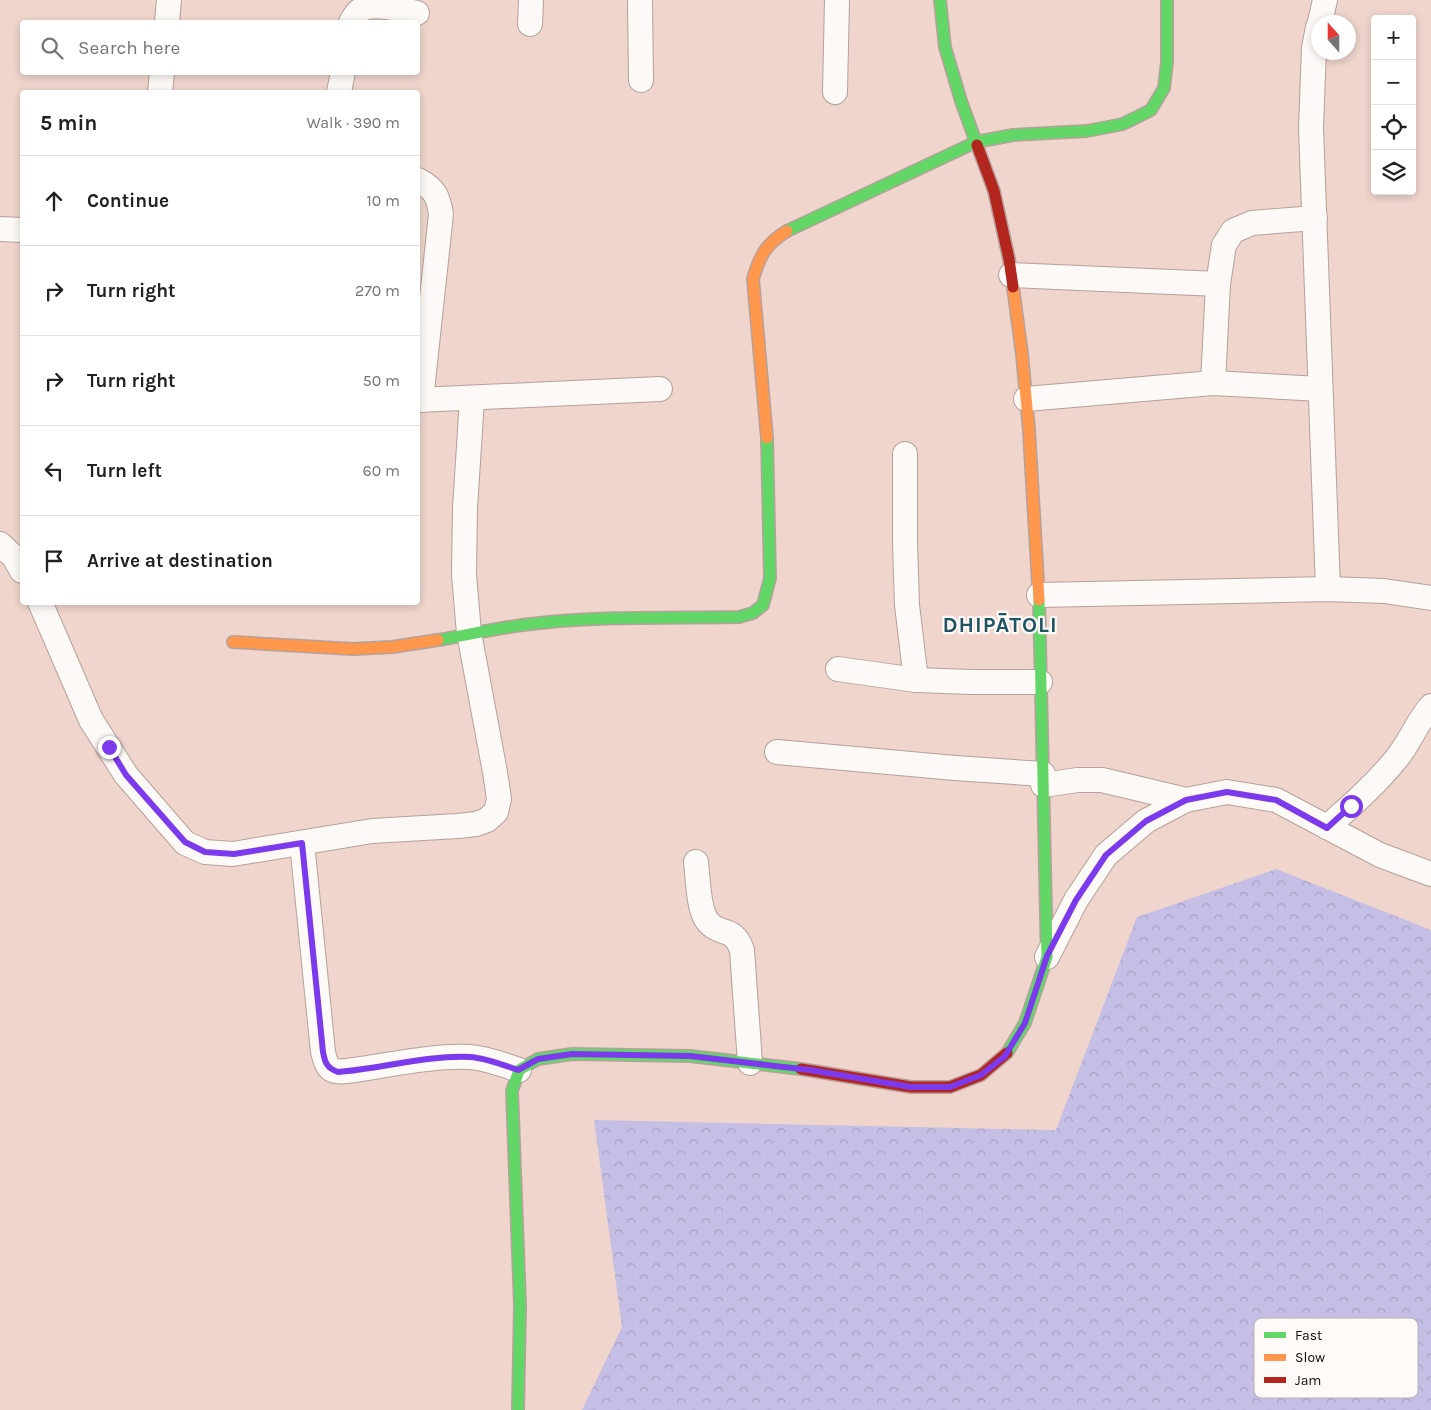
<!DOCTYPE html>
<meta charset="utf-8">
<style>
body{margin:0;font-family:Karla,sans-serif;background:#f2f2f2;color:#202124}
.controls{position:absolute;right:15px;top:15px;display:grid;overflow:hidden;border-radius:5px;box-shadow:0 2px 8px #0003}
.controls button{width:45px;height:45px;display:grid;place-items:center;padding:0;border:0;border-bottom:1px solid #e0e0e0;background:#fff;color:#202124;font:25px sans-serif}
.compass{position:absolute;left:1311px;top:15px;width:45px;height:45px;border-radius:50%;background:#fff;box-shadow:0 2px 8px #0003;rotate:339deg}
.stop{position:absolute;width:15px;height:15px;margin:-11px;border:4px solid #7c3aed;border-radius:50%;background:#fff}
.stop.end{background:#7c3aed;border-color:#fff;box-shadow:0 1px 5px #0008}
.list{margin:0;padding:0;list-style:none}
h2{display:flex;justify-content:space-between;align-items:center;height:65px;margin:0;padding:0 20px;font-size:21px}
h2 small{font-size:16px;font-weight:400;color:#757577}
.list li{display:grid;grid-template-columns:32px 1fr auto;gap:15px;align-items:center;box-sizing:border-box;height:90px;padding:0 20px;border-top:1px solid #e0e0e0}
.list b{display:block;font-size:19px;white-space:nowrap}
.list em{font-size:16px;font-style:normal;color:#757577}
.icon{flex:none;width:28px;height:28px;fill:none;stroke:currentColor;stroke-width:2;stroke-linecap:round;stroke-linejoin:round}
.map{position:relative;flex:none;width:1431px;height:1410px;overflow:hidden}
.search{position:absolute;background:#fff;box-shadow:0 2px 8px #0003;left:20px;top:20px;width:400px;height:55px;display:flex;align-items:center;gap:12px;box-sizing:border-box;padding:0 18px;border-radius:5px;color:#757577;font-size:19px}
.panel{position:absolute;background:#fff;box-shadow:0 2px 8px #0003;left:20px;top:90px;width:400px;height:515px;border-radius:5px}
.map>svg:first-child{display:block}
.forest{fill:url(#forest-crowns)}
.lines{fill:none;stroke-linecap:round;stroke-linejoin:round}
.street-casing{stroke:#b5a19b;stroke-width:26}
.fast-casing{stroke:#b5a19b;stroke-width:14}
.slow-casing{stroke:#b5a19b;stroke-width:14}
.jam-casing{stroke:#b5a19b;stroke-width:14}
.street{stroke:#fdf9f7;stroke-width:24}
.fast{stroke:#63d668;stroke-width:11}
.slow{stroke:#ff974d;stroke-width:11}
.jam{stroke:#b3261e;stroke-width:11}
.route{stroke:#7c3aed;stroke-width:6}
.labels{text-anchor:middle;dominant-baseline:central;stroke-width:4.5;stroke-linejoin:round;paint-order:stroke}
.district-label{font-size:22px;font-weight:bold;letter-spacing:1px;fill:#1f5462;stroke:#fff9f8}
.key{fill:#fff9f8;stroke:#bab1af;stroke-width:1}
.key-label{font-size:14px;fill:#190905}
</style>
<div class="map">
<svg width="1431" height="1410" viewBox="0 0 1431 1410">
<defs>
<pattern id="forest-crowns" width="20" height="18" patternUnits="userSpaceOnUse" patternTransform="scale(1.25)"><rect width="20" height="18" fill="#c5bee5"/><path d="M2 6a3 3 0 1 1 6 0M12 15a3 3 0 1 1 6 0" fill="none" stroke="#a9a2c3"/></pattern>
</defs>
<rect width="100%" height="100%" fill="#efd5cc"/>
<path class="forest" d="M 1276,869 L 1431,930 L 1431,1410 L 582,1410 L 622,1327 L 594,1120 L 1056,1130 L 1137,917 Z"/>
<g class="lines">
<g class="street-casing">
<g id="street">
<path d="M 640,0 L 641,80"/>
<path d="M 167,22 L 169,0"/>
<path d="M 351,22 C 353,19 355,15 358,12 C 370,0 402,10 417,13"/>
<path d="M 1320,22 L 1325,0"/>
<path d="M 530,24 L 531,0"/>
<path d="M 1318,27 L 1314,48 L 1311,128 L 1328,589"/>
<path d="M 160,92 L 162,72"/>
<path d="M 339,92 L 343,72"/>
<path d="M 835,92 L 837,0"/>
<path d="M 418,180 C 435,189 438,196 441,214 L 421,400"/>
<path d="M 0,229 L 22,230"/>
<path d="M 1011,275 L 1218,284"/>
<path d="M 1213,383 L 1218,284 L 1224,245 L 1233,231 L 1252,223 L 1315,218"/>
<path d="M 1026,399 L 1213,383 L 1320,389"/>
<path d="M 418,400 L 660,389"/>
<path d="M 905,454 L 905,543 L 907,605 L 916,680"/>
<path d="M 0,544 L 14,557 L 22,571"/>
<path d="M 1039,595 L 1328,589 L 1384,591 L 1431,598"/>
<path d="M 40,602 L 91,720 L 126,775 L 185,843 L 205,852 L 233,854 L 372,831 L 458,826 L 476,824 L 487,820 L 496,812 L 499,799 L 495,772 L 469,633 L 464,575 L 465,508 L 472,399"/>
<path d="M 838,669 L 916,680 L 971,682 L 1040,682"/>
<path d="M 777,752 L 955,768 L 1043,774"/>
<path d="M 1043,785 L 1078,780 L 1102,780 L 1186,800"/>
<path d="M 1327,827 C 1351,806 1376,784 1397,758 C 1410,742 1417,722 1431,706"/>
<path d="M 302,843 L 323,1052 C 327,1069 330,1073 347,1071 C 384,1066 434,1055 470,1057 C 487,1058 503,1065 519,1070"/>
<path d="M 696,862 C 698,877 698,911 708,922 C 721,937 733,925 742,950 L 750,1063"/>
<path d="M 1047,957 L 1076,900 L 1106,855 L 1146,821 L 1186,800 L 1227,792 L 1276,800 L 1380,855 L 1431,874"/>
</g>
</g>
<g class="fast-casing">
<g id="fast">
<path d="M 940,0 L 945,47 L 961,101 L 977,145"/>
<path d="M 787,231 L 976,142 L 1013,135 L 1087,131 L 1123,124 L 1151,110 L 1164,88 L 1167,62 L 1167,0"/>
<path d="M 438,640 C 472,634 506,626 540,623 C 606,616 673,618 739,617 L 753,613 L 763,605 L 770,578 L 767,438"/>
<path d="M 1007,1053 L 1025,1023 L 1047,957 L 1039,600"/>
<path d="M 518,1410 L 520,1305 L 512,1091 L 519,1070 L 538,1059 L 572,1054 L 690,1056 L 801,1069"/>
</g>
</g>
<g class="slow-casing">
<g id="slow">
<path d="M 1013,287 L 1022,354 L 1029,430 L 1039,600"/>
<path d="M 767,438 L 753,279 C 760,255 766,244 787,231"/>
<path d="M 233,642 L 353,649 L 392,647 L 438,640"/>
</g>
</g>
<g class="jam-casing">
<g id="jam">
<path d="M 977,145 L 994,191 L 1009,259 L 1013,287"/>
<path d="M 801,1069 L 911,1087 L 950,1087 L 981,1075 L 1007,1053"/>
</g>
</g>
<use href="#street" class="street"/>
<use href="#fast" class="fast"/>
<use href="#slow" class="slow"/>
<use href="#jam" class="jam"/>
</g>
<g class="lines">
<path class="route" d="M 109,747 L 126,775 L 185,842 L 205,852 L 234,854 L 302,843 L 323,1052 C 325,1063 327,1068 338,1072 C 381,1069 425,1055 470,1057 C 486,1058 503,1065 518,1070 L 538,1059 L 572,1054 L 690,1056 L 810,1070 L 911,1087 L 950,1087 L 981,1075 L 1005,1056 L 1025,1023 L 1047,956 L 1076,900 L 1106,855 L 1146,821 L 1186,800 L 1227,792 L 1276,800 L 1327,828 L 1351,806"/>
</g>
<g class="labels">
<g class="district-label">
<text x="1000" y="625">DHIPĀTOLI</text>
</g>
</g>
<rect x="1254" y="1318" width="164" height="80" rx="8" class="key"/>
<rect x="1264" y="1332" width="22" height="6" fill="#63d668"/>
<rect x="1264" y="1354" width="22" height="7" fill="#ff974d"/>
<rect x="1264" y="1377" width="22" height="6" fill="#b3261e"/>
<g class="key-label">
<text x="1295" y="1340">Fast</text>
<text x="1295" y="1362">Slow</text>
<text x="1295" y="1385">Jam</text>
</g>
</svg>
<div class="controls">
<button>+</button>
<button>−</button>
<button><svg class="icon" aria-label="locate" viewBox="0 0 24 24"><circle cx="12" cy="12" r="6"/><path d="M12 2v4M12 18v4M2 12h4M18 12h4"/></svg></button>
<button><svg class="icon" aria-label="layers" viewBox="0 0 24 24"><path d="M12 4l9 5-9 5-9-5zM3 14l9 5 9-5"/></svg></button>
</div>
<svg class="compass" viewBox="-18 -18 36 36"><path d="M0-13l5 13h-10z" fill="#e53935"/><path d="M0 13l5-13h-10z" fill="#757577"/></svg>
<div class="stop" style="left:1351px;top:806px"></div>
<div class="stop end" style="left:109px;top:747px"></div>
<div class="search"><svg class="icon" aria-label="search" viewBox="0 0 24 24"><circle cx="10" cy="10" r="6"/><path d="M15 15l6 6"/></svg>Search here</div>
<section class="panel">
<h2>5 min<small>Walk · 390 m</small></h2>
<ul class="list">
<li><svg class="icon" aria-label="ahead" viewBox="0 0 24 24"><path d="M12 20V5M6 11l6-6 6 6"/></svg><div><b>Continue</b></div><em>10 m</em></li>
<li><svg class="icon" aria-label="right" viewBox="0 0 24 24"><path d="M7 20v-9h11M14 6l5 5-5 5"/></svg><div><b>Turn right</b></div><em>270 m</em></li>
<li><svg class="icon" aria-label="right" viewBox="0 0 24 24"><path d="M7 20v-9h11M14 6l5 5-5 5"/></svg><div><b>Turn right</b></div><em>50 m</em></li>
<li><svg class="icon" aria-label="left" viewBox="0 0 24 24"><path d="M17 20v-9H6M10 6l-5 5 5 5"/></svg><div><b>Turn left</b></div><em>60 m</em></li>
<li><svg class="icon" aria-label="arrive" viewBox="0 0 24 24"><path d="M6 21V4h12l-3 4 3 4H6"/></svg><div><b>Arrive at destination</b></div></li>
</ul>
</section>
</div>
